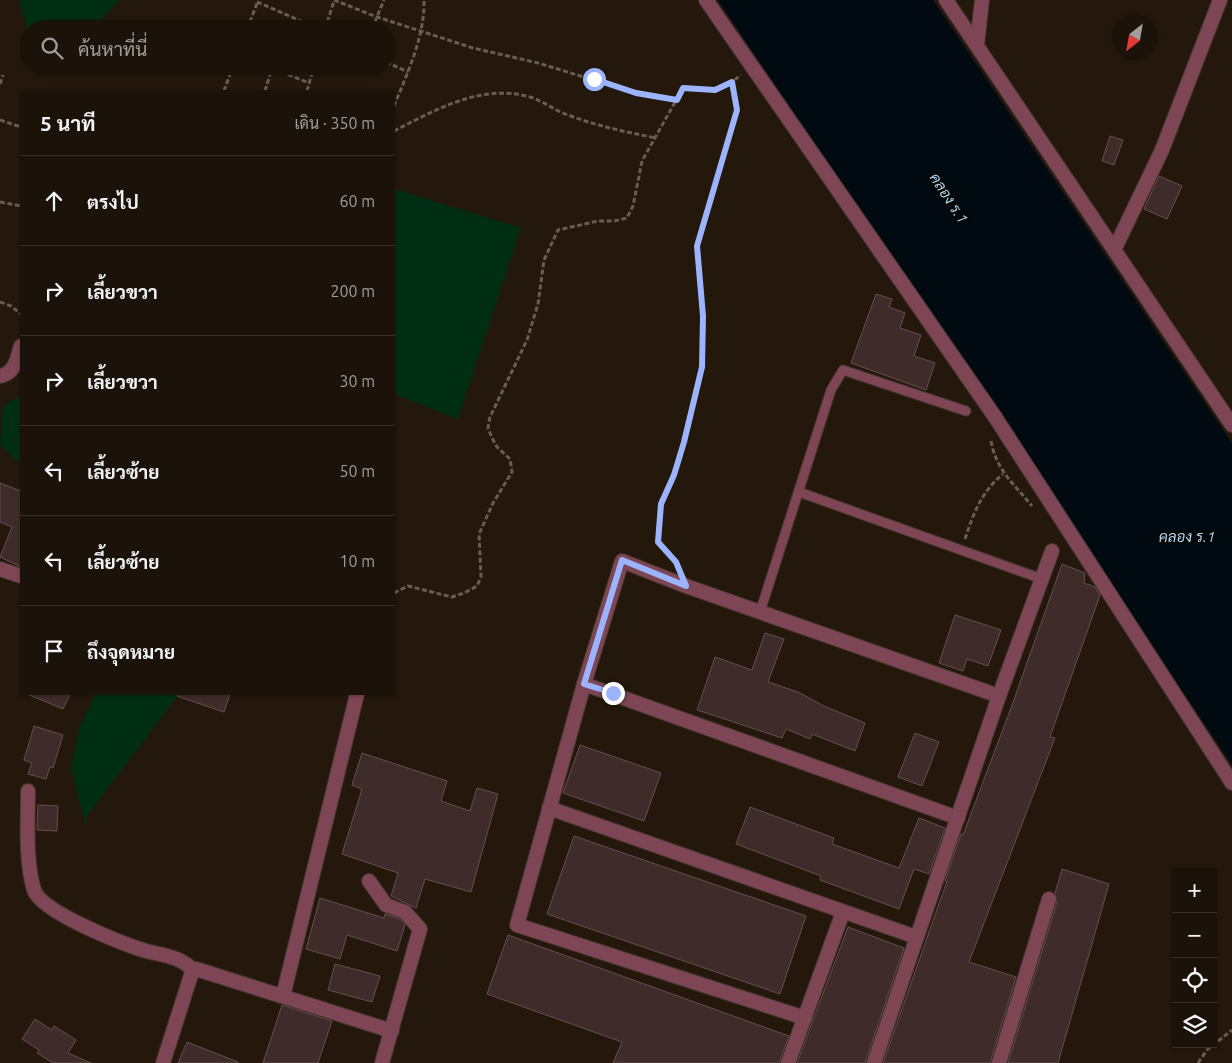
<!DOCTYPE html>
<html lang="th">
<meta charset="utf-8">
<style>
body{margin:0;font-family:Ubuntu,Sarabun,sans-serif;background:#241b12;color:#f1f3f6}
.controls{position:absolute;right:15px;bottom:15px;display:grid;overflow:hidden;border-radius:0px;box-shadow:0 1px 4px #0004}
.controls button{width:45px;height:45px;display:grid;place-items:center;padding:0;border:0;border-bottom:1px solid #39322a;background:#1b1209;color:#f1f3f6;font:25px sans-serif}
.compass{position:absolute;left:1112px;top:15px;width:45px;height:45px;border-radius:50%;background:#1b1209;box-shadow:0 1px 4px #0004;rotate:211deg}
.stop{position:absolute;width:15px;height:15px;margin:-11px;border:4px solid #9bb4fd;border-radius:50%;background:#fff}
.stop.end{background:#9bb4fd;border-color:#fff;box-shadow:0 1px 5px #0008}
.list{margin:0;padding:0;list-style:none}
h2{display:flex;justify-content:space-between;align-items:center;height:65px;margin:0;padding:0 20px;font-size:21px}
h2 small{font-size:16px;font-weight:400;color:#a09e9c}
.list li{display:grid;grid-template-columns:32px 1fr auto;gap:15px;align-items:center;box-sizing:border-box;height:90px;padding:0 20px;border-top:1px solid #39322a}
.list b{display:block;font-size:19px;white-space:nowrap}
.list em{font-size:16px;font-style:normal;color:#a09e9c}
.icon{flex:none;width:28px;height:28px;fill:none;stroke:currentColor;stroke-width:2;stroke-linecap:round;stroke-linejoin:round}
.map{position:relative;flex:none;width:1232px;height:1063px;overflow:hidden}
.search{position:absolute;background:#1b1209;box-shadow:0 1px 4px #0004;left:20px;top:20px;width:375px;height:55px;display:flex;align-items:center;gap:12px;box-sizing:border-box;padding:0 18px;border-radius:28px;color:#a09e9c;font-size:19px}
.panel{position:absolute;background:#1b1209;box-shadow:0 1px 4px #0004;left:20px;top:90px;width:375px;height:605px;border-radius:0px}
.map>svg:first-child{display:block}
.green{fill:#002e14}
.water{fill:#010a11}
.building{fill:#3e2b2a;stroke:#654f4e}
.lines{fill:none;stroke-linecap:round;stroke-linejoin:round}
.service-casing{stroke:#41362a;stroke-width:11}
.minor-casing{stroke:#41362a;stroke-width:16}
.tertiary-casing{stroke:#41362a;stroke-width:16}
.path{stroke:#685d52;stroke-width:3;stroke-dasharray:5 2.5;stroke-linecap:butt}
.service{stroke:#7e4555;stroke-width:9}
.minor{stroke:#7e4555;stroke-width:14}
.tertiary{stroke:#7e4555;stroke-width:14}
.route{stroke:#9bb4fd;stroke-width:6}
.labels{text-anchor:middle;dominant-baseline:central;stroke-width:4;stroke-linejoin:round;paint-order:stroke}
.water-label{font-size:15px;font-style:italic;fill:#a9d5f1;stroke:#090502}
</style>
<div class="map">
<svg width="1232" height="1063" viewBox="0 0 1232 1063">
<rect width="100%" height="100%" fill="#24180c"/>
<g class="green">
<path d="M 19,0 L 119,0 L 103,18 L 72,29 L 29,29 L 29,36 Z"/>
<path d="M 394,189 L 521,228 L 458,419 L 394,394 Z"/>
<path d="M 21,396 L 21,465 L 0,445 L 3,405 Z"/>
<path d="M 95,694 L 179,694 L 86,817 L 86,829 L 71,768 L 79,729 Z"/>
</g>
<path class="water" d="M 718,0 L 933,0 L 1232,443 L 1232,765 Z"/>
<g class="building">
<path d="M 1110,136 L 1123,140 L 1114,165 L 1102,161 Z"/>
<path d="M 1159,176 L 1182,186 L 1167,219 L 1144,209 Z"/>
<path d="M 876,294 L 892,299 L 889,307 L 905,313 L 900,328 L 921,335 L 914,356 L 935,363 L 926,390 L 851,363 Z"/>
<path d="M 0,483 L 21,491 L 21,567 L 0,557 L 12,527 L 0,522 Z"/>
<path d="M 1062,564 L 1085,573 L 1084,583 L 1095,587 L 1100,595 L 1050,737 L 1055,738 L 969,962 L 1016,977 L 990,1063 L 883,1063 L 947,881 L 945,881 L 961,834 L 963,835 L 1011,708 Z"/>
<path d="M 955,615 L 1001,630 L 988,666 L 967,659 L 963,671 L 939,663 Z"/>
<path d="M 765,633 L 784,639 L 768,682 L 798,692 L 824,706 L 865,723 L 855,751 L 812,734 L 810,739 L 786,729 L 782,738 L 697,710 L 715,657 L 752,670 Z"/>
<path d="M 27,694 L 70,694 L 63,709 Z"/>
<path d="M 178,694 L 230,694 L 224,712 L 177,696 Z"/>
<path d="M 34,726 L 63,735 L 53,768 L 50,767 L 46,779 L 28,774 L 32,763 L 24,760 Z"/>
<path d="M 915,733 L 939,742 L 922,786 L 898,777 Z"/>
<path d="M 580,745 L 661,773 L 644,821 L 563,793 Z"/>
<path d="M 362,753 L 447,781 L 441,801 L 470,811 L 477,788 L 498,794 L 471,892 L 425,879 L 416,908 L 391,896 L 398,873 L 342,854 L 362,789 L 352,785 Z"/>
<path d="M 38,805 L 58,806 L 57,831 L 37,830 Z"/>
<path d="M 750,807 L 834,838 L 832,844 L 899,868 L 919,818 L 945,828 L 929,874 L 914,869 L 899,909 L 820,880 L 821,876 L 736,844 Z"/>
<path d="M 574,836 L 806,916 L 780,994 L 547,914 Z"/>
<path d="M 1062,869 L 1109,884 L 1058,1063 L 1008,1063 L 1057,902 L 1055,893 Z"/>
<path d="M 320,898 L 384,918 L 385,914 L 400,919 L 405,925 L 397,951 L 347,935 L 340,959 L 306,949 Z"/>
<path d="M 848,927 L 904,948 L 865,1063 L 797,1063 Z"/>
<path d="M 508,935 L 789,1036 L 779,1063 L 613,1063 L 622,1042 L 487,994 Z"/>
<path d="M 335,964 L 380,976 L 372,1002 L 328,990 Z"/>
<path d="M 282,1005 L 332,1021 L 318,1063 L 263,1063 Z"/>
<path d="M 35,1019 L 52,1030 L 54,1026 L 76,1040 L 68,1053 L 91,1063 L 53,1063 L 37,1053 L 39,1050 L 22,1039 Z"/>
<path d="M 187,1042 L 238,1062 L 238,1063 L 178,1063 Z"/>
</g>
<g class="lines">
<g class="service-casing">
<g id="service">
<path d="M 799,492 L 1042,579"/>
<path d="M 760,612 L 831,390 L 843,370 L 966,411"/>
</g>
</g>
<g class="minor-casing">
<g id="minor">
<path d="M 706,0 L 995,417"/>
<path d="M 946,0 L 1232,425"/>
<path d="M 977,45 L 982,0"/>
<path d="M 1115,248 L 1162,150 L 1220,0"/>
<path d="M 0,376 C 15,374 17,358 21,346"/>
<path d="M 0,569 L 21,576"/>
<path d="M 584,684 L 958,818"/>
<path d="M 28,791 C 28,823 25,859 34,890 C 41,912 123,944 146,951 C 162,955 183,957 193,971"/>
<path d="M 549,808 L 916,937"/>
<path d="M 369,881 L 386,905 L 405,912 L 420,929 L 382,1063"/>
<path d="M 283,996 L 357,694"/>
<path d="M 805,1018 L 517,925 L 584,684 L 622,561 L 686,586 L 999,696"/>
<path d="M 163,1063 L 191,975 L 196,969 L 392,1031"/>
<path d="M 788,1063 L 843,912"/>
<path d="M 874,1063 L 999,696 L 1052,551"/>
<path d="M 999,1063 L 1049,899"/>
</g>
</g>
<g class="tertiary-casing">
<path id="tertiary" d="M 995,417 L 1232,783"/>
</g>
<g class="path">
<path d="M 334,0 L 377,17 L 473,48 L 538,63 L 636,93 L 677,100"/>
<path d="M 257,2 L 319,29"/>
<path d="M 247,29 L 258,1"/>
<path d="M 325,29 L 334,1"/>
<path d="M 372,29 L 384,0"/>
<path d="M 386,62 L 408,72"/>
<path d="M 267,66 L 309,83"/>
<path d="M 0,84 L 3,75"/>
<path d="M 224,91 L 233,66"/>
<path d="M 265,91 L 272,68"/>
<path d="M 307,91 L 314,66"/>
<path d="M 394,106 C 407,74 425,36 424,0"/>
<path d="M 0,120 L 21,127"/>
<path d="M 394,131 C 435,110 482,83 530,97 C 544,101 555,111 568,115 C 597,126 626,132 656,138"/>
<path d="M 0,202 L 21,206"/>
<path d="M 0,302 L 11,306 L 21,314"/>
<path d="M 991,441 C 996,470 1015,485 1032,506"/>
<path d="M 965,539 C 973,514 982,491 1003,474"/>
<path d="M 677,565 L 658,542 L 661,504 L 674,475 L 684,442 L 702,367 L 703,316 L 697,246 L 737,110 L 733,82"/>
<path d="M 394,593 L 408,586 L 452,597 L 464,593 L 477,586 L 481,577 L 479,534 L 493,503 L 512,472 L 510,459 L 497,447 L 492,438 L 488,428 L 490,417 L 527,340 L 538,304 L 544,260 L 558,230 L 598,221 L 614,221 L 627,218 L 633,206 L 642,161 L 683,88 C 709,90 720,92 741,75"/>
<path d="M 1198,1063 L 1207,1050 L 1232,1030"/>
</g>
<use href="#service" class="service"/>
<use href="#minor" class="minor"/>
<use href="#tertiary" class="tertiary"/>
</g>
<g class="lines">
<path class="route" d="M 594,79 L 636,93 L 677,100 L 683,88 L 715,90 L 732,82 L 737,110 L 697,246 L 703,316 L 702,367 L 684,442 L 674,475 L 661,504 L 658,542 L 676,562 L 686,586 L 622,560 L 584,684 L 613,693"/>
</g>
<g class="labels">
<g class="water-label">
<text transform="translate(949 198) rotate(57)">คลอง ร.1</text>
<text x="1187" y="536">คลอง ร.1</text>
</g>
</g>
</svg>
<div class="controls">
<button>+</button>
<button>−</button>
<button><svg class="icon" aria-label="locate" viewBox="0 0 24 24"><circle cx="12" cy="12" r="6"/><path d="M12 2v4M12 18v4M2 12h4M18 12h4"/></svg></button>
<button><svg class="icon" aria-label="layers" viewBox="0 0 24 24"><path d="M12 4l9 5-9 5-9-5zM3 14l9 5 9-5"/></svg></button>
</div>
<svg class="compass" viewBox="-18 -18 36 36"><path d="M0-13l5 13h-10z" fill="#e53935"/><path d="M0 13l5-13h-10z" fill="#a09e9c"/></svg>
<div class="stop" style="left:594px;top:79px"></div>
<div class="stop end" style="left:613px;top:693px"></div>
<div class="search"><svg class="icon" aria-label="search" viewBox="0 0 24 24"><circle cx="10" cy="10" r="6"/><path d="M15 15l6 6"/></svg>ค้นหาที่นี่</div>
<section class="panel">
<h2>5 นาที<small>เดิน · 350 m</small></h2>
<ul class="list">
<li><svg class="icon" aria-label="ahead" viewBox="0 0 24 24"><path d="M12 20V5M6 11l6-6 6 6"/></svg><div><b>ตรงไป</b></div><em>60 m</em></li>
<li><svg class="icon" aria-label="right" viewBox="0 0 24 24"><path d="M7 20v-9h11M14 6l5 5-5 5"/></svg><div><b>เลี้ยวขวา</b></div><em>200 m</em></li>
<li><svg class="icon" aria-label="right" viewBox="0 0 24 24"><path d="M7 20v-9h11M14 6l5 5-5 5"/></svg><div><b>เลี้ยวขวา</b></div><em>30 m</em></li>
<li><svg class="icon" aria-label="left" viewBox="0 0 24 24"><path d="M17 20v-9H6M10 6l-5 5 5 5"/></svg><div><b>เลี้ยวซ้าย</b></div><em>50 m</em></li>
<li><svg class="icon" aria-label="left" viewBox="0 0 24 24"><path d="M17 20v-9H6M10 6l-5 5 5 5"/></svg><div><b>เลี้ยวซ้าย</b></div><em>10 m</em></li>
<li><svg class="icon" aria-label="arrive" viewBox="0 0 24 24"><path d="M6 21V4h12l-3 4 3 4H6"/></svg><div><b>ถึงจุดหมาย</b></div></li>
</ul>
</section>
</div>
